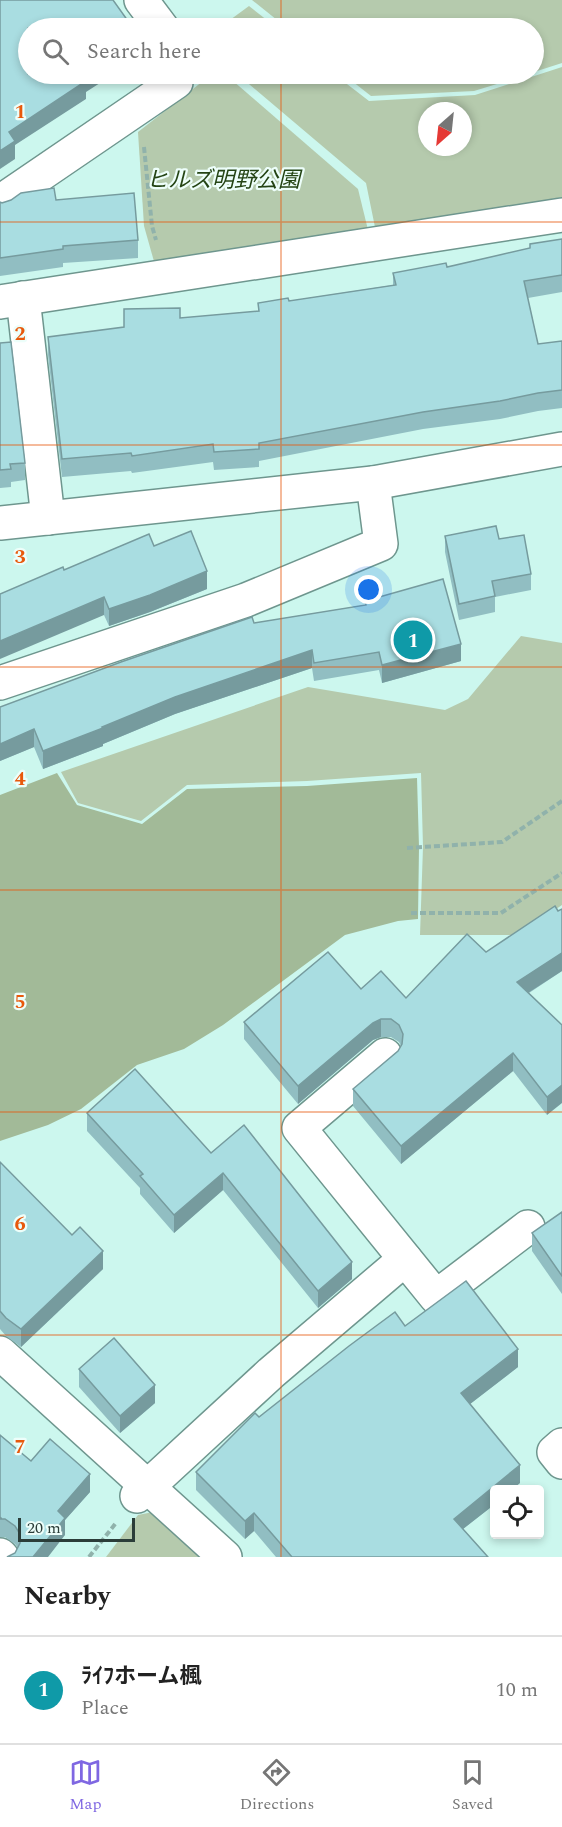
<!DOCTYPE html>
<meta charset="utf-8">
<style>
body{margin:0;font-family:Spectral,"Noto Sans JP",serif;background:#f6f6f6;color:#222}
.controls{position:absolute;right:18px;bottom:18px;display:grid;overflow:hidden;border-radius:6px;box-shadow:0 3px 9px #0003}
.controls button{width:54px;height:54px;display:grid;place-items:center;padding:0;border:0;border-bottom:2px solid #e0e0e0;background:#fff;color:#222;font:30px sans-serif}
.compass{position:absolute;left:418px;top:102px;width:54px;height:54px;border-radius:50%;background:#fff;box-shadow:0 3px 9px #0003;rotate:207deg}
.scale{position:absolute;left:18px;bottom:15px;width:117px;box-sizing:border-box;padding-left:6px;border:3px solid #2b3d39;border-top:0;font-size:16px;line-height:21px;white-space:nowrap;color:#2b3d39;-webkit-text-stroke:4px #edfefa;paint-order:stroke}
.you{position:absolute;left:369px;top:590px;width:21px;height:21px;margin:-15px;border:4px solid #fff;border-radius:50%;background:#1a73e8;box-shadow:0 0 0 9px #1a73e833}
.badge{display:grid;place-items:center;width:39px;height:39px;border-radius:50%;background:#7f67e2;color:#fff;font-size:20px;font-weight:700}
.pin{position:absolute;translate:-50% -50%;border:3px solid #fff;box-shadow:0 2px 6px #0006}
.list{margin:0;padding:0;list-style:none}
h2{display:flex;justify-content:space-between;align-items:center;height:78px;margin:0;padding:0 24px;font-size:26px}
h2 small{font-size:20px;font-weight:400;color:#767676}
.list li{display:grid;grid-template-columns:39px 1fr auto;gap:18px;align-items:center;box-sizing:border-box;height:108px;padding:0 24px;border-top:2px solid #e0e0e0}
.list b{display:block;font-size:22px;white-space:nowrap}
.list p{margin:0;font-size:20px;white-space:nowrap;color:#767676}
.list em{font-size:20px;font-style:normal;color:#767676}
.icon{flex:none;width:33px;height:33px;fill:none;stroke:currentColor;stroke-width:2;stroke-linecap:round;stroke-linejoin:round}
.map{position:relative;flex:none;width:562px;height:1557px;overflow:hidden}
.search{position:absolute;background:#fff;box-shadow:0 3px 9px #0003;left:18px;right:18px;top:18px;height:66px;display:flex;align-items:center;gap:15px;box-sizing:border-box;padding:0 21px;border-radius:33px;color:#767676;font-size:22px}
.sheet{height:186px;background:#fff}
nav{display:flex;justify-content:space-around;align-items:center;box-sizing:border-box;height:84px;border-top:2px solid #e0e0e0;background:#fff;font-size:16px;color:#767676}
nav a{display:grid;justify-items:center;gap:3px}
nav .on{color:#7f67e2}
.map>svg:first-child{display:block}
.green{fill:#b5caad;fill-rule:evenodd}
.forest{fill:#a2ba98}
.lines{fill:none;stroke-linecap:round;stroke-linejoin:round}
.minor-casing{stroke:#6e968e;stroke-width:36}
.path{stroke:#90b2ab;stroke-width:4;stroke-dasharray:6 3;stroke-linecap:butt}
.minor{stroke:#fff;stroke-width:33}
.wall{fill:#91bec2}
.shaded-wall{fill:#769b9e}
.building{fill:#a9dde1;stroke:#769b9e;stroke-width:1.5}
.grid{fill:none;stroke:#e8590c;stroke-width:1.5;stroke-opacity:0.55}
.labels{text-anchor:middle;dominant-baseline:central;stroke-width:4.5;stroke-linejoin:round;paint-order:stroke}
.park-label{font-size:22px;font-style:italic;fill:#244414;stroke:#edfefa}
.grid-label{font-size:20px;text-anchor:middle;font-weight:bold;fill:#e8590c;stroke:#edfefa;stroke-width:4.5;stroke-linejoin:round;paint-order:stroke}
</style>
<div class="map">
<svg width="562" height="1557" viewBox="0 0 562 1557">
<rect width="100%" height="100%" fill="#ccf7ee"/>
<g class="green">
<path d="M 252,0 L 562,0 L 562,63 L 534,72 L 534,28 L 287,28 Z"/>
<path d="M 249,6 L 277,28 L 219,28 Z"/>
<path d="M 562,67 L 562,197 L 376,232 L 366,183 L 237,74 L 334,74 L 369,101 L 475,95 ZM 427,111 L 463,111 L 463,147 L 427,147 Z"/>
<path d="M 212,74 L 225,74 L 358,189 L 369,234 L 157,272 L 144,226 L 138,132 Z"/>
<path d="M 343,74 L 530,74 L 474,91 L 371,96 Z"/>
<path d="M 521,636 L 562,643 L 562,905 L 518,935 L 420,935 L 423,847 L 421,773 L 307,781 L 187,785 L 141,821 L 78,803 L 61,772 L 308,687 L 445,710 L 468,699 Z"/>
<path d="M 153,1512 L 205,1557 L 106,1557 L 138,1515 Z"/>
</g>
<path class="forest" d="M 57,773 L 77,805 L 142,824 L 187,789 L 307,786 L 417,778 L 419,847 L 418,919 L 398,921 L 345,935 L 223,1025 L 184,1049 L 137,1065 L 81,1109 L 48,1125 L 0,1141 L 0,795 Z"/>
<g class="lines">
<g class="minor-casing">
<g id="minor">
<path d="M 141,0 L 162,28"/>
<path d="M 0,202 L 176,82 L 175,74"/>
<path d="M 23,298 L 48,518"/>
<path d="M 0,302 L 562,215"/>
<path d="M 0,523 L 373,483 L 562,449"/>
<path d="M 0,683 L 246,600 L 381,544 L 373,483"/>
<path d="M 385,1055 L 299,1128 L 436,1297 L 528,1227"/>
<path d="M 0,1353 L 225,1557"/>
<path d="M 562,1445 L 554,1452 L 562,1462"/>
<path d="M 137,1496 L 146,1486 L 156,1479 L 271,1373 L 405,1259"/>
<path d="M 0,1555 L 2,1557"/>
</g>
</g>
<g class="path">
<path d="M 144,147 L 152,226 L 156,240"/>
<path d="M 407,848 L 502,842 L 562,801"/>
<path d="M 411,913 L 501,913 L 562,873"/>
<path d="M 89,1557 L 116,1523"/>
</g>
<use href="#minor" class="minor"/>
</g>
<g class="wall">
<path d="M 56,200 L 138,240 L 138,258 L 63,263 L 63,267 L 0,276 L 0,202 Z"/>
<path d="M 562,239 L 562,292 L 528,298 L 538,344 L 562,341 L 562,408 L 538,411 L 500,419 L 423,429 L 259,461 L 259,467 L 214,470 L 213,462 L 132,473 L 131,471 L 62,477 L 48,355 L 48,337 L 124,327 L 180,318 L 258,311 L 258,303 L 289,301 L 393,285 L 393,273 L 447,267 L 530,248 L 530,244 Z"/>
<path d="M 0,343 L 25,463 L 25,480 L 11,482 L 11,487 L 0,488 Z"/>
<path d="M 445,536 L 499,539 L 531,574 L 531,590 L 495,597 L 495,612 L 459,620 L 445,552 Z"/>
<path d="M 154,546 L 207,589 L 150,612 L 109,626 L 104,615 L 64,570 Z"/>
<path d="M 365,601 L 461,661 L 382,683 L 379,670 L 314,681 L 312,668 L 175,714 L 103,744 L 103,746 L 43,769 L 34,747 L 0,761 L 0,707 L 254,623 L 365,605 Z"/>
<path d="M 562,909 L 562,971 L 529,993 L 562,1025 L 547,1115 L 513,1071 L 401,1164 L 353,1106 L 353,1089 L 398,1051 L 401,1046 L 399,1042 L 391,1037 L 381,1037 L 373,1040 L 298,1104 L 244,1039 L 244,1022 L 361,989 L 406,998 L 486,952 Z"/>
<path d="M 87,1113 L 211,1153 L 352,1279 L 318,1308 L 223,1190 L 174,1233 L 140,1194 L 140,1188 L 87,1131 Z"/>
<path d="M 0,1162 L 103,1269 L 21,1347 L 6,1336 L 0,1329 Z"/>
<path d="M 562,1212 L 562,1294 L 532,1251 L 532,1233 Z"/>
<path d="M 405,1326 L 518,1367 L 470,1404 L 520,1483 L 495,1490 L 495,1504 L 463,1529 L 488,1557 L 276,1557 L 254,1531 L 245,1539 L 196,1490 L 196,1472 L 259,1417 Z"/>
<path d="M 79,1369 L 155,1403 L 120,1433 L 79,1387 Z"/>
<path d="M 0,1435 L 31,1461 L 90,1492 L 65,1520 L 65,1535 L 15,1553 L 18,1548 L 15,1544 L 5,1537 L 0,1537 Z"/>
</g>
<g class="shaded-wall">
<path d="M 88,74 L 114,74 L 86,92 L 86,99 L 15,145 L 15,159 L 0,169 L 0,151 L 9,132 Z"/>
<path d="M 207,571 L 207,589 L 150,612 L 109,626 L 109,609 Z"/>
<path d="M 104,597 L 104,615 L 0,659 L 0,641 Z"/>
<path d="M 461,644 L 461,661 L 382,683 L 382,665 Z"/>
<path d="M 312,650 L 312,668 L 175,714 L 103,744 L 103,746 L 43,769 L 43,751 L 175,697 Z"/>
<path d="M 34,729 L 34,747 L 0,761 L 0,744 Z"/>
<path d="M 562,953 L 562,971 L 517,1000 L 517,982 Z"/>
<path d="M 381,1019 L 381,1037 L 373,1040 L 298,1104 L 298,1086 L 373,1023 Z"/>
<path d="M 513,1053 L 513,1071 L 401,1164 L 401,1146 Z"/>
<path d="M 562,1085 L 562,1103 L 547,1115 L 547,1097 Z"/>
<path d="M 223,1173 L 223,1190 L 174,1233 L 174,1215 Z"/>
<path d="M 103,1251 L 103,1269 L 21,1347 L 21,1329 Z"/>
<path d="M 352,1262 L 352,1279 L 318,1308 L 318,1291 Z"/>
<path d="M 518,1349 L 518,1367 L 461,1411 L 461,1393 Z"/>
<path d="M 155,1385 L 155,1403 L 120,1433 L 120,1416 Z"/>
<path d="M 520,1465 L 520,1483 L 512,1490 L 495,1490 L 495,1504 L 454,1536 L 454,1519 Z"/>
<path d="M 90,1474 L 90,1492 L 65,1520 L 65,1535 L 48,1557 L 33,1557 L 58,1511 Z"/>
<path d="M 254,1513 L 254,1531 L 245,1539 L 245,1521 Z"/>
</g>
<g class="building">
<path d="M 0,0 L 113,0 L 133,28 L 28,28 L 28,74 L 88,74 L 83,77 L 86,81 L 9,132 L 15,141 L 0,151 Z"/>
<path d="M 54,188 L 56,200 L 134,193 L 138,240 L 63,246 L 63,249 L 0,258 L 0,202 L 2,203 L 11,200 L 21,193 Z"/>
<path d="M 562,239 L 562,275 L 524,281 L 538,344 L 562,341 L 562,390 L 538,393 L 500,401 L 423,412 L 259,443 L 259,449 L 214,452 L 213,444 L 132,456 L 131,453 L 62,459 L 48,337 L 124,327 L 124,309 L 180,308 L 180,318 L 259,311 L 258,303 L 288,298 L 289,301 L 396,285 L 393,273 L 446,263 L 447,267 L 530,248 L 530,244 Z"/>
<path d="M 11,342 L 25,463 L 10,464 L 11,469 L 0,470 L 0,343 Z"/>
<path d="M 496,526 L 499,539 L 524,535 L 531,574 L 492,581 L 495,596 L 459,604 L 445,536 Z"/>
<path d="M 191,531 L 207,571 L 150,595 L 109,609 L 104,597 L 0,641 L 0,594 L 63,567 L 64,570 L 149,534 L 154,546 Z"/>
<path d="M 443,579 L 461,644 L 382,665 L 379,652 L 314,663 L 312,650 L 175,697 L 102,727 L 103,728 L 43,751 L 34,729 L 0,744 L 0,707 L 121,662 L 252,617 L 254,623 L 366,605 L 365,601 Z"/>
<path d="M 555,906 L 558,911 L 562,909 L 562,953 L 517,982 L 562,1025 L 562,1085 L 547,1097 L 513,1053 L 401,1146 L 353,1089 L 398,1051 L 402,1044 L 403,1034 L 399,1025 L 391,1019 L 381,1019 L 373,1023 L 298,1086 L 244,1022 L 328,952 L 361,989 L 381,971 L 406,998 L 467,934 L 486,952 Z"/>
<path d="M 135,1069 L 211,1153 L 244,1125 L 352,1262 L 318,1291 L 223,1173 L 174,1215 L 140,1176 L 143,1174 L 87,1113 Z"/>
<path d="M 0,1162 L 72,1235 L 80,1227 L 103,1251 L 21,1329 L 6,1318 L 0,1311 Z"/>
<path d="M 562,1212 L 562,1276 L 532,1233 Z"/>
<path d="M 466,1281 L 518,1349 L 461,1393 L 520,1465 L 454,1519 L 488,1557 L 292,1557 L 254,1513 L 245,1521 L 196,1472 L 255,1413 L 259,1417 L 349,1346 L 395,1312 L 405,1326 Z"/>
<path d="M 114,1338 L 155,1385 L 120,1416 L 79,1369 Z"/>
<path d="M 0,1435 L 31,1461 L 50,1439 L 90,1474 L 58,1511 L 65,1518 L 33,1557 L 7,1557 L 15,1553 L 20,1543 L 20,1534 L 15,1526 L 5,1519 L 0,1519 L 1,1518 L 0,1517 Z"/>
</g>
<path class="grid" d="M 281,0 L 281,28M 281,74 L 281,1557M 0,222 L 562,222M 0,445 L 562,445M 0,667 L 562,667M 0,890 L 562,890M 0,1112 L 562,1112M 0,1335 L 562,1335"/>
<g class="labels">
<g class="park-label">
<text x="223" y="180">ヒルズ明野公園</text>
</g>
</g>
<g class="grid-label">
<text x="20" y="118">1</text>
<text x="20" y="340">2</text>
<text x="20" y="563">3</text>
<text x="20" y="785">4</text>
<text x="20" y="1008">5</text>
<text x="20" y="1230">6</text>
<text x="20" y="1453">7</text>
</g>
</svg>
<div class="controls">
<button><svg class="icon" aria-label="locate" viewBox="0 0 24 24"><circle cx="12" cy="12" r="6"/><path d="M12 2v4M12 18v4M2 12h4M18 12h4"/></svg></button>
</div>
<svg class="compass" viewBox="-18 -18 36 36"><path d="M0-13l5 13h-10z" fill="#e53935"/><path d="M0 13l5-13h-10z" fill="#767676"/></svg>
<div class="scale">20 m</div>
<div class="you"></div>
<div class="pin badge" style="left:413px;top:640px;background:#0f9aa8">1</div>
<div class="search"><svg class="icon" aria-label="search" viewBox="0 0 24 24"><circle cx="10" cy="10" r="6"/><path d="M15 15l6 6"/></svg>Search here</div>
</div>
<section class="sheet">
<h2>Nearby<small></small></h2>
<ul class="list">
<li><span class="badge" style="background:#0f9aa8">1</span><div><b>ﾗｲﾌホーム楓</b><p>Place</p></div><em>10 m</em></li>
</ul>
</section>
<nav>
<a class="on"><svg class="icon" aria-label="map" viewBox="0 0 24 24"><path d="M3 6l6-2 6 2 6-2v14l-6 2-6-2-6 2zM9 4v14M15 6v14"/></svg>Map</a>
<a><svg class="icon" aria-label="directions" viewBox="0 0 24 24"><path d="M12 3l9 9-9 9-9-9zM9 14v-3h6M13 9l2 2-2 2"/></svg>Directions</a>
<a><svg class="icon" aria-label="saved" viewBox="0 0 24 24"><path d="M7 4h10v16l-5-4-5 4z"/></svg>Saved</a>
</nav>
